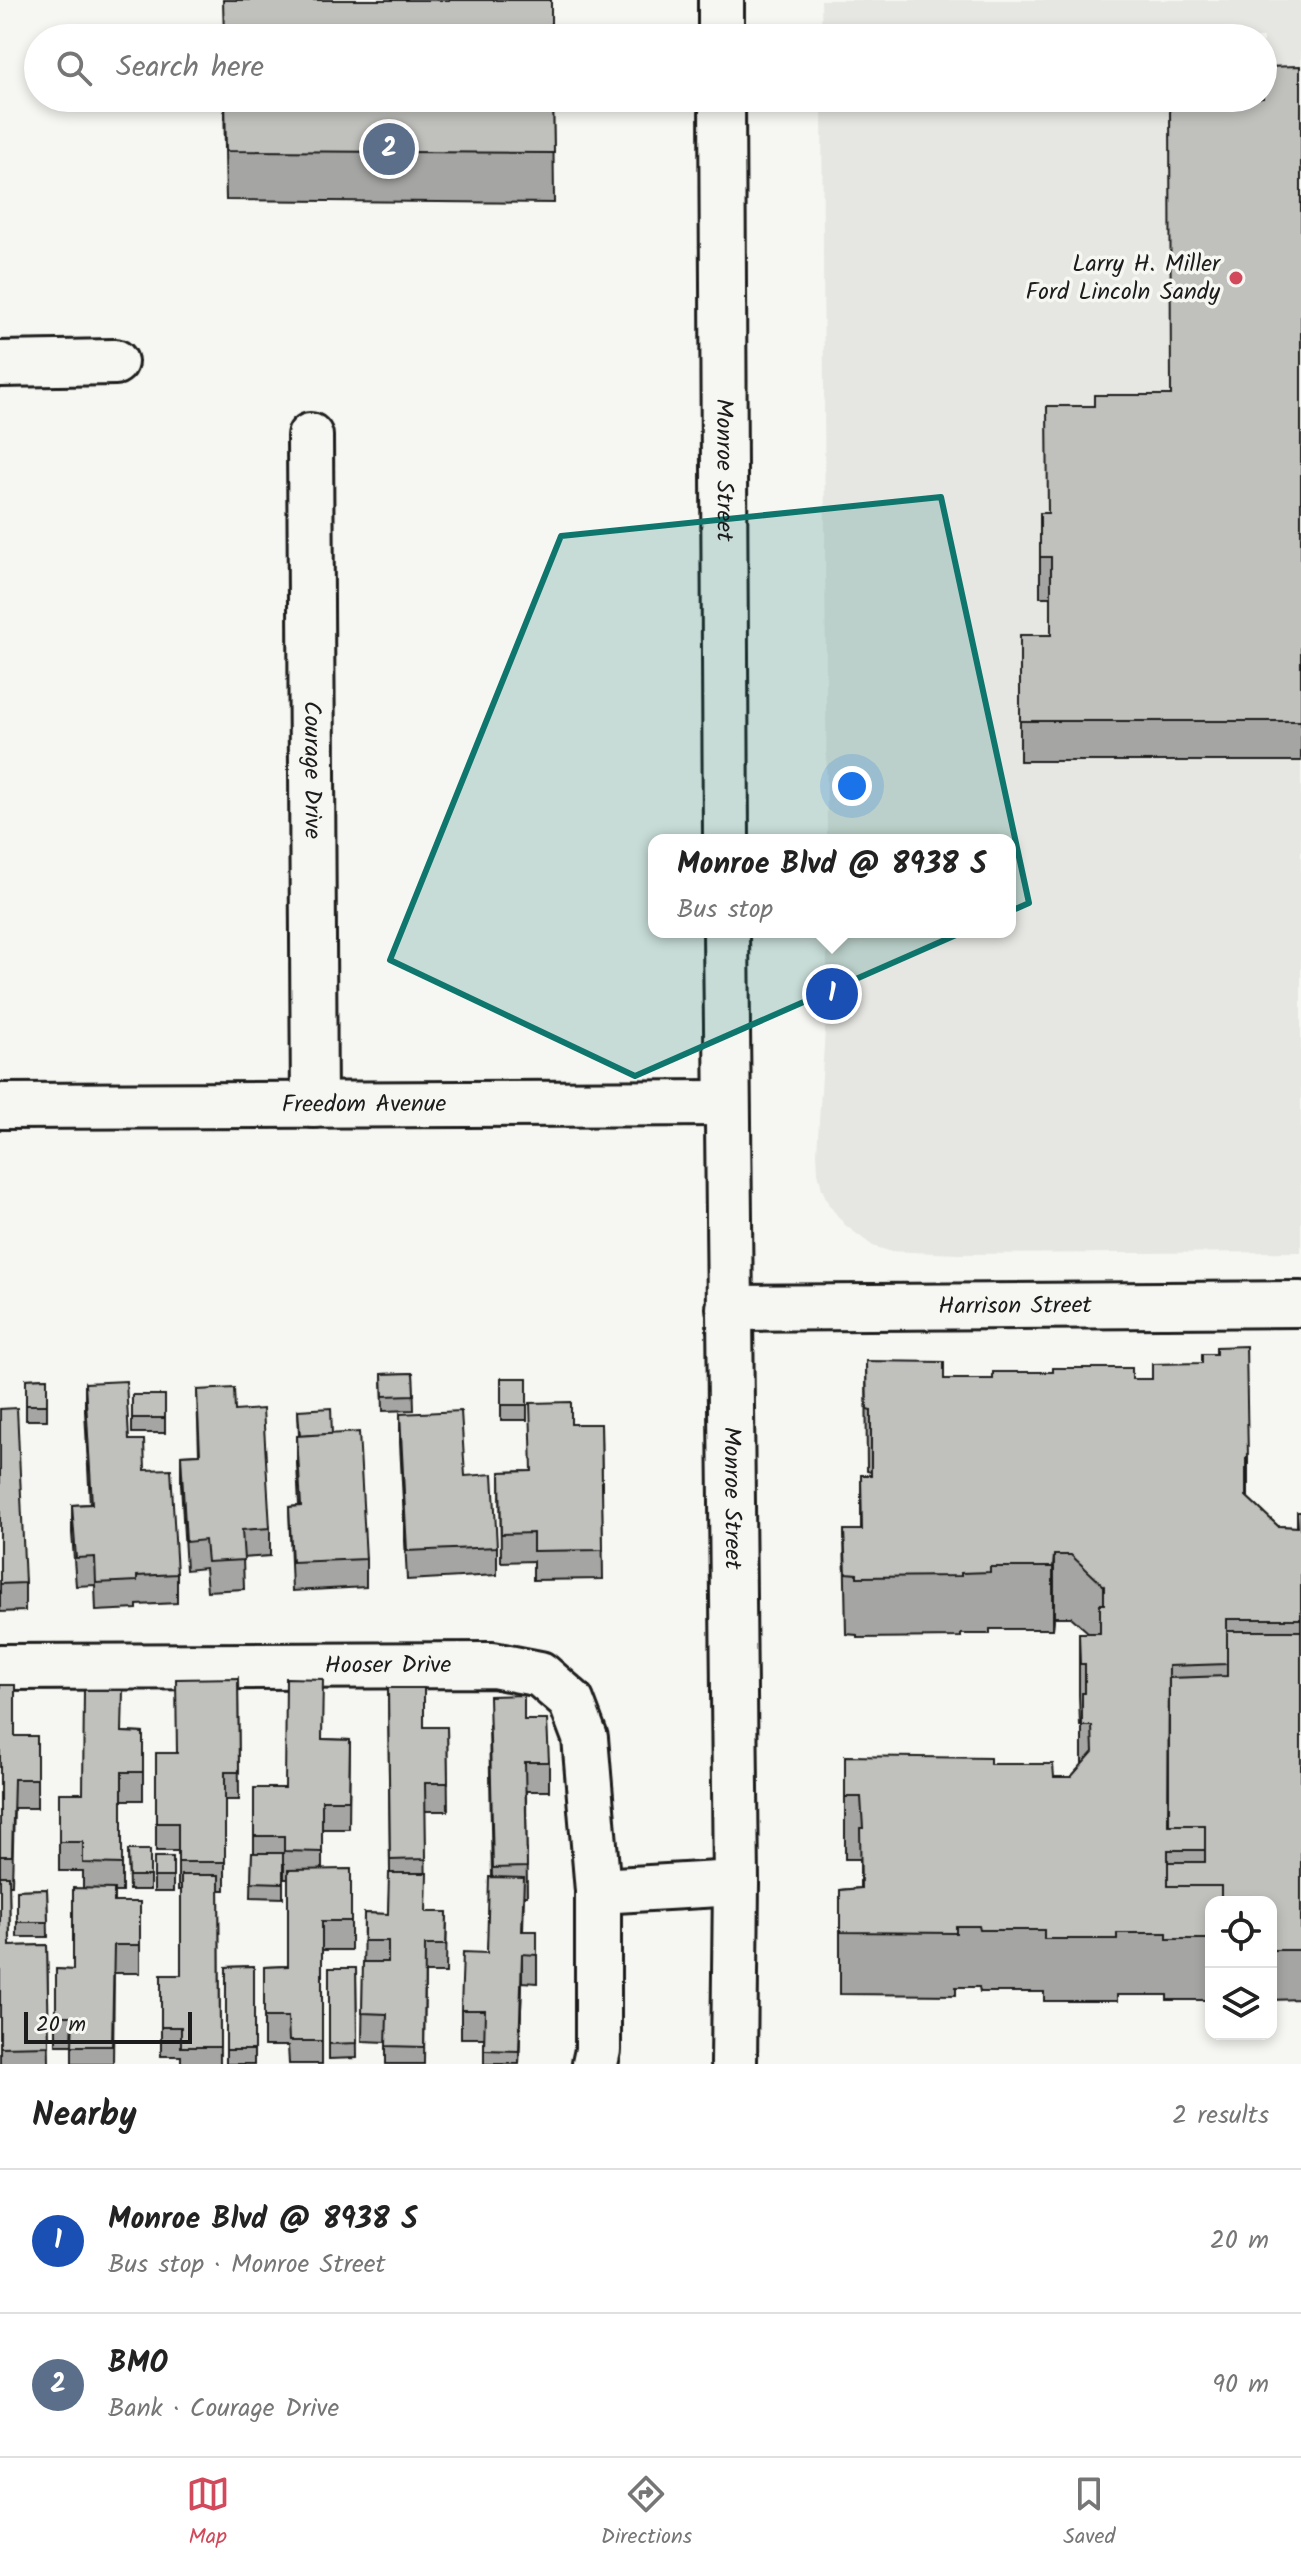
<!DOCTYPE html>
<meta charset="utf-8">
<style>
body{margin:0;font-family:Kalam,sans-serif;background:#f2f2f2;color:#222}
.controls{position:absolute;right:24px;bottom:24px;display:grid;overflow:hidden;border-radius:16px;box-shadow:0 4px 12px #0003}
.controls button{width:72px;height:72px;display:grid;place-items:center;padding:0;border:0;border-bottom:2px solid #e0e0e0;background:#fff;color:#222;font:40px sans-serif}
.scale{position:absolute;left:24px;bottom:20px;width:168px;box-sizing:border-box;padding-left:8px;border:4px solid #1c1c1c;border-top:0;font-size:22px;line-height:28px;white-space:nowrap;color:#1c1c1c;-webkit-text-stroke:6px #f6f6f2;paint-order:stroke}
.you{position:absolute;left:852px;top:786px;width:28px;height:28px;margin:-20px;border:6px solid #fff;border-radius:50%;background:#1a73e8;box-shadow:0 0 0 12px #1a73e833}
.badge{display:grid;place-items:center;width:52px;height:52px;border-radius:50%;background:#d1495b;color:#fff;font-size:26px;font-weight:700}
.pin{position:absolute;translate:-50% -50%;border:4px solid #fff;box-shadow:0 2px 8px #0006}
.popup{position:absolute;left:648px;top:834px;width:368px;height:104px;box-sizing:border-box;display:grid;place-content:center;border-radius:16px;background:#fff;filter:drop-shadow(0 2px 6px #0005);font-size:26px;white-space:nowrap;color:#767676}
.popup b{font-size:30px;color:#222}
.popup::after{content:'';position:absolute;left:50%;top:100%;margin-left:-16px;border:16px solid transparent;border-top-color:#fff}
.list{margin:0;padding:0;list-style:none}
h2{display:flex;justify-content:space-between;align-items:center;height:104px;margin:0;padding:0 32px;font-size:34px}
h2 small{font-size:26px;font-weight:400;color:#767676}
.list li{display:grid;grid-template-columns:52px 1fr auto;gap:24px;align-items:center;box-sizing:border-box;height:144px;padding:0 32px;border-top:2px solid #e0e0e0}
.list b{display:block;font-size:30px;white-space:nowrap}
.list p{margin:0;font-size:26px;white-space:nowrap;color:#767676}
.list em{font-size:26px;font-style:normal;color:#767676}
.icon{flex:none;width:44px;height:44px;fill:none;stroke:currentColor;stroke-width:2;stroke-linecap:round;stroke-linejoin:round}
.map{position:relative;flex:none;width:1301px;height:2064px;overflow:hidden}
.search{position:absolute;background:#fff;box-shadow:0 4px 12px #0003;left:24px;right:24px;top:24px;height:88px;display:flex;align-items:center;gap:20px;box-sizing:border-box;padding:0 28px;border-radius:44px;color:#767676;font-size:30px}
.sheet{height:392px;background:#fff}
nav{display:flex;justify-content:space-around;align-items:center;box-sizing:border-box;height:112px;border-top:2px solid #e0e0e0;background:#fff;font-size:22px;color:#767676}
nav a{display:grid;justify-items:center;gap:4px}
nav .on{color:#d1495b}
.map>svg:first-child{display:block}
.built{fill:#e6e6e2}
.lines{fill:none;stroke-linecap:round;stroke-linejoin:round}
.minor-casing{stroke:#1c1c1c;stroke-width:50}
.minor{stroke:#f6f6f2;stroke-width:44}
.wall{fill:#a5a5a3;stroke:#1c1c1c;stroke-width:2}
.shaded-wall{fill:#868684;stroke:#1c1c1c;stroke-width:2}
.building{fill:#c0c0bd;stroke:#1c1c1c;stroke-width:2}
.marked{fill:#0f766e;fill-opacity:0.2;stroke:#0f766e;stroke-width:6;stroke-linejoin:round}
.poi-dot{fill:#d1495b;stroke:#f6f6f2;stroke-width:3}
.labels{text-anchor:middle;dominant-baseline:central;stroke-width:7;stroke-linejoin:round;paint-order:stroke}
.poi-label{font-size:24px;fill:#1c1c1c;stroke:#f6f6f2;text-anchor:end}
.street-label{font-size:24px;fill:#1c1c1c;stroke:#f6f6f2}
</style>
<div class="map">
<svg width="1301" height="2064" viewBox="0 0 1301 2064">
<rect width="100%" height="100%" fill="#f6f6f2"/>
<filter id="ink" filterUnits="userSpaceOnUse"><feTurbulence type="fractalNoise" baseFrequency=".0125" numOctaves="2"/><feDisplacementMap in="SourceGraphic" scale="16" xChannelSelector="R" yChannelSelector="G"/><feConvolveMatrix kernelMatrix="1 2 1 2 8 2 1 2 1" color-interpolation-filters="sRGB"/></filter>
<g filter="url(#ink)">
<path class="built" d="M 821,0 L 1301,0 L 1301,1252 L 959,1254 L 889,1251 L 873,1246 L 845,1225 L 829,1205 L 822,1189 L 818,1172 L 817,1152 L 827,1000 L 827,932 L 1010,932 L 1010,840 L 827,840 L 822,98 L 1263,98 L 1263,38 L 822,38 Z"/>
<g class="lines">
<g class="minor-casing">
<g id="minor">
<path d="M 721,0 L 721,38"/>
<path id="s1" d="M 722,98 L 726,840"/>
<path d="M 0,364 L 115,362"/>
<path id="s2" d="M 310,436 L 314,1105"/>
<path id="s3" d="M 726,932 L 736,1883 L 734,2064"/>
<path id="s4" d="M 0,1106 L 727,1103"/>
<path id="s5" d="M 729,1308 L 1301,1304"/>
<path id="s6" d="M 0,1667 L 493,1665 L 540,1674 L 571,1701 L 585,1738 L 598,1891 L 598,2050 L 595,2064"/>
<path d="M 598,1891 L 736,1883"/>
</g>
</g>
<use href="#minor" class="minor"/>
</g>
<g class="wall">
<path d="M 1300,81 L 1301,81 L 1301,761 L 1020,761 L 1020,635 L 1051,635 L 1051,597 L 1040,597 L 1040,513 L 1048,513 L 1094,406 L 1171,395 Z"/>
<path d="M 224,98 L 553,98 L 554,203 L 226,200 Z"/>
<path d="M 866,1361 L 944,1379 L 1132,1379 L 1248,1458 L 1248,1498 L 1278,1526 L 1297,1527 L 1297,1512 L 1301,1512 L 1301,1999 L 1271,2000 L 1271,1902 L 1211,1902 L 1211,2000 L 1167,2000 L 1167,1995 L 1117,1995 L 1117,2001 L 1044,2001 L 1044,1992 L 980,1992 L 979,1987 L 956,1987 L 956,1995 L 840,1994 L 840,1890 L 860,1888 L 860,1859 L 845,1859 L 845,1756 L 990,1764 L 1054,1777 L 1071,1777 L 1082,1765 L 1082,1726 L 1080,1726 L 1079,1695 L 1079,1633 L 1089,1633 L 1071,1617 L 1054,1617 L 1053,1629 L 990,1629 L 990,1634 L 961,1634 L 961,1637 L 857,1638 L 857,1635 L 846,1634 L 844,1530 L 861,1530 L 861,1475 L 871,1475 L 871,1472 L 867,1471 Z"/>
<path d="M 413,1373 L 414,1410 L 383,1411 L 382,1374 Z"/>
<path d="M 47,1378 L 47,1420 L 26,1420 L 26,1379 Z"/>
<rect x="501" y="1378" width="26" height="42"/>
<path d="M 85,1383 L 129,1440 L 145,1470 L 177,1574 L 177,1603 L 137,1605 L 137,1609 L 96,1611 L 95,1585 L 76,1586 L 72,1533 L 72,1505 L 90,1504 L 85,1411 Z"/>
<path d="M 197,1390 L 235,1411 L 270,1528 L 270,1556 L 243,1558 L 244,1589 L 207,1591 L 205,1568 L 186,1570 L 181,1484 L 181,1455 L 199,1454 Z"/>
<rect x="132" y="1395" width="33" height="38"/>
<path d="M 0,1409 L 25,1583 L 25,1611 L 0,1612 Z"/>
<path d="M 298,1410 L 332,1434 L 366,1559 L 366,1587 L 292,1591 L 289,1507 L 299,1506 L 297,1464 L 297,1436 L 299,1436 Z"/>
<path d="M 400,1414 L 497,1547 L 497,1575 L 407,1580 L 400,1443 Z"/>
<path d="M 571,1424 L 601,1424 L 603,1579 L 533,1580 L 533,1561 L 501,1562 L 500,1472 L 531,1471 Z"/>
<path d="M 238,1678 L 239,1800 L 225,1800 L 225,1890 L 219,1890 L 220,2064 L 181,2064 L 181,2056 L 161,2056 L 161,1975 L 181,1975 L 181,1890 L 178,1890 L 178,1851 L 156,1851 L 156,1753 L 177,1753 Z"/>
<path d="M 0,1685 L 15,1736 L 37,1736 L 37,1808 L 14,1808 L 12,1885 L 9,1885 L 10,1946 L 47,1945 L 49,2064 L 0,2064 Z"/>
<path d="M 388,1688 L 424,1727 L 447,1727 L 448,1811 L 425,1811 L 426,1912 L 447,1912 L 446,1973 L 425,1973 L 424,2064 L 386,2064 L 386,2042 L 362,2041 L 364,1913 L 388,1914 L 390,1873 Z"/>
<path d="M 524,1720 L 549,1762 L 549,1791 L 526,1791 L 527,1896 L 524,1896 L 523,1931 L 537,1931 L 537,1983 L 522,1982 L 519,2064 L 484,2064 L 484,2038 L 461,2038 L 461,2010 L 487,1953 L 492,1877 L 489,1725 Z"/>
<path d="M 123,1732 L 143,1733 L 143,1800 L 122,1800 L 122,1892 L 114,1892 L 114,1902 L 140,1902 L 140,1973 L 114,1973 L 113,2064 L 72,2064 L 72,2045 L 56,2045 L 56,1969 L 73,1970 L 83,1888 L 83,1871 L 59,1871 L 59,1793 L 83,1793 Z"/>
<path d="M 323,1739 L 350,1740 L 349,1829 L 322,1829 L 322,1870 L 351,1869 L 351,1950 L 322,1950 L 322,2064 L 289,2064 L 288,2046 L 264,2046 L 264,1967 L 288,1966 L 288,1879 L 284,1879 L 284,1864 L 283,1864 L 283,1898 L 251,1897 L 252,1853 L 254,1853 L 254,1788 L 285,1788 Z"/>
<path d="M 128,1850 L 150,1850 L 150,1890 L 129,1890 Z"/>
<rect x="154" y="1857" width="19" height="35"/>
<path d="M 47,1889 L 48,1937 L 17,1937 L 17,1890 Z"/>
<path d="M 254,1966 L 254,2064 L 226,2064 L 226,1967 Z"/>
<path d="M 329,1968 L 356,1968 L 357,2058 L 329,2059 Z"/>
</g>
<g class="shaded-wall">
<path d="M 1054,1555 L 1054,1617 L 1053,1629 L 1053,1567 Z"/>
<path d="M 522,1954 L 522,1982 L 519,2064 Z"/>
</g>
<g class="building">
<path d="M 223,0 L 551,0 L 551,38 L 224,38 Z"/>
<path d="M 1300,66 L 1300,81 L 1301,81 L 1301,721 L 1020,721 L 1020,635 L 1051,635 L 1051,557 L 1040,557 L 1040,513 L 1048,513 L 1047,406 L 1094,406 L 1094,395 L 1171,395 L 1170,98 L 1263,98 L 1263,67 Z"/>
<path d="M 225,98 L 553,98 L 554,153 L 226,151 Z"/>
<path d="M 1246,1346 L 1248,1458 L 1246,1458 L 1246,1496 L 1278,1526 L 1298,1527 L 1297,1512 L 1301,1512 L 1301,1619 L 1227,1619 L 1227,1664 L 1169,1666 L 1168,1825 L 1205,1825 L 1205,1850 L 1168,1850 L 1168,1886 L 1221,1886 L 1221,1902 L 1211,1902 L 1211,1939 L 1167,1939 L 1167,1933 L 1117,1933 L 1117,1939 L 1044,1939 L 1044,1930 L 980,1930 L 979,1926 L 956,1926 L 956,1933 L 840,1932 L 840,1890 L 861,1888 L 860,1828 L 863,1828 L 861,1797 L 845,1797 L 845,1756 L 990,1758 L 990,1764 L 1053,1764 L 1054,1777 L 1071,1777 L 1093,1752 L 1092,1726 L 1082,1726 L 1082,1693 L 1085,1693 L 1085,1664 L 1080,1664 L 1079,1633 L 1100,1633 L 1100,1604 L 1104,1604 L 1104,1586 L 1071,1555 L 1054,1555 L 1053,1567 L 990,1567 L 990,1572 L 961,1573 L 961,1576 L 857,1577 L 857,1574 L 846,1573 L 844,1530 L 862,1530 L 861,1475 L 871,1475 L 871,1410 L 867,1409 L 866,1361 L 944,1362 L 944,1379 L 993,1379 L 993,1372 L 1053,1372 L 1053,1368 L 1132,1368 L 1132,1379 L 1152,1379 L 1152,1364 L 1202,1363 L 1202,1354 L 1216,1354 L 1216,1347 Z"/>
<path d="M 413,1373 L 414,1395 L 383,1396 L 382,1374 Z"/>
<path d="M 47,1378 L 47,1405 L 26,1405 L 26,1379 Z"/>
<rect x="501" y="1378" width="26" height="27"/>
<path d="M 126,1381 L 129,1440 L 144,1440 L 145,1470 L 171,1469 L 177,1574 L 137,1576 L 137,1581 L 96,1583 L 95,1557 L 76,1558 L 72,1505 L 92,1504 L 85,1383 Z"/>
<path d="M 234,1388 L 235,1411 L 263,1409 L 270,1528 L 242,1530 L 244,1560 L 207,1562 L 205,1540 L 186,1542 L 181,1455 L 200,1454 L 197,1390 Z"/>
<rect x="132" y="1395" width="33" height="23"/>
<path d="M 571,1402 L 571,1424 L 601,1424 L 603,1550 L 533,1551 L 533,1533 L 501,1534 L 500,1472 L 532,1471 L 530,1403 Z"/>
<path d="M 17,1408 L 25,1583 L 0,1584 L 0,1409 Z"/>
<path d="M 331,1408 L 332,1434 L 300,1436 L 298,1410 Z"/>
<path d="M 461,1411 L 465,1476 L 493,1474 L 497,1547 L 407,1551 L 400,1414 Z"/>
<path d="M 359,1432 L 366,1559 L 292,1562 L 289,1507 L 301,1506 L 297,1436 Z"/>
<path d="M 1227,1631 L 1301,1631 L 1301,1950 L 1271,1950 L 1271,1902 L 1221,1902 L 1221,1886 L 1168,1886 L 1168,1862 L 1205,1862 L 1205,1825 L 1169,1825 L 1169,1678 L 1227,1676 Z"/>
<path d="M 238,1678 L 239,1772 L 225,1772 L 225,1862 L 178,1862 L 178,1823 L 156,1823 L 156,1753 L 177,1753 L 176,1679 Z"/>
<path d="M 286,1678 L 323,1679 L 322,1739 L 350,1740 L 349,1800 L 322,1800 L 322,1852 L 284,1851 L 284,1836 L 254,1836 L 254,1788 L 285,1788 Z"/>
<path d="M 0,1685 L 15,1685 L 15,1736 L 37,1736 L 37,1779 L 14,1779 L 12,1856 L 0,1856 Z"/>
<path d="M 388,1688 L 424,1688 L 424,1727 L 447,1727 L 448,1783 L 425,1783 L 426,1859 L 390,1860 Z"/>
<path d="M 84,1690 L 123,1690 L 122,1732 L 143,1733 L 143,1772 L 122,1772 L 122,1864 L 83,1863 L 83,1842 L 59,1842 L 59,1793 L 83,1793 Z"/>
<path d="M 524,1695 L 524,1720 L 547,1720 L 549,1762 L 525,1762 L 527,1867 L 493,1868 L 489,1696 Z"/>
<path d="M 128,1850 L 150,1850 L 150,1876 L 129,1876 Z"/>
<path d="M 252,1853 L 283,1853 L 283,1883 L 251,1882 Z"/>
<rect x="154" y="1857" width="19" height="20"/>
<path d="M 351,1869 L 351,1921 L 322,1921 L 322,2041 L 289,2041 L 288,2017 L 264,2017 L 264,1967 L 288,1966 L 288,1870 Z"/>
<path d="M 389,1873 L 427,1873 L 426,1912 L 447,1912 L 446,1945 L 425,1945 L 424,2047 L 386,2046 L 387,2014 L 362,2013 L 363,1962 L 388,1962 L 388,1941 L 364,1941 L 364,1913 L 388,1914 Z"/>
<path d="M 181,1875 L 219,1875 L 220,2047 L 181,2047 L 181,2027 L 161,2027 L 161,1975 L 181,1975 Z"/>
<path d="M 0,1876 L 9,1876 L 10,1946 L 47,1945 L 49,2046 L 0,2047 Z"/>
<path d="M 489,1877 L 524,1878 L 522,1931 L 537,1931 L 537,1955 L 522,1954 L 519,2051 L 484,2050 L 485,2010 L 461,2010 L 463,1952 L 487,1953 Z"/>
<path d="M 73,1888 L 114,1889 L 114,1902 L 140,1902 L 140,1945 L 114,1945 L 112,2046 L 72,2046 L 73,2016 L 56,2016 L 56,1969 L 73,1970 Z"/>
<path d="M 47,1889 L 48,1922 L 17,1922 L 17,1890 Z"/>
<path d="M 254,1966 L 254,2050 L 226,2050 L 226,1967 Z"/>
<path d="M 329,1968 L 356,1968 L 357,2043 L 329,2044 Z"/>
</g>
</g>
<path class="marked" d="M 941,497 L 1029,903 L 635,1076 L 390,960 L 561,536 Z"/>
<circle class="poi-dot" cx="1236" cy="278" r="8"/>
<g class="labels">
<g class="poi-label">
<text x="1220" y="264">Larry H. Miller<tspan x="1220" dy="28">Ford Lincoln Sandy</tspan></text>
</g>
<g class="street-label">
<text stroke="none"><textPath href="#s1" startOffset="372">Monroe Street</textPath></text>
<text stroke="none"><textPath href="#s2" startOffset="334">Courage Drive</textPath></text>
<text stroke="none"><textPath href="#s4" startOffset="364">Freedom Avenue</textPath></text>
<text stroke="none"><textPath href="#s5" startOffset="286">Harrison Street</textPath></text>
<text stroke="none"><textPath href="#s3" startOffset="566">Monroe Street</textPath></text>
<text stroke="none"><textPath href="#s6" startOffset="388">Hooser Drive</textPath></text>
</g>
</g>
</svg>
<div class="controls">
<button><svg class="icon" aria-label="locate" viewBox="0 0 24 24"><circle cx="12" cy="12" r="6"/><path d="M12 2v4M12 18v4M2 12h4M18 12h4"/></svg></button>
<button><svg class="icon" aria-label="layers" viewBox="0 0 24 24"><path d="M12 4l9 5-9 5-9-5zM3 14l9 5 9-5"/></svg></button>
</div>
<div class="scale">20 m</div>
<div class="you"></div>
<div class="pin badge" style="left:832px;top:994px;background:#1a4fb4">1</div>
<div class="popup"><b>Monroe Blvd @ 8938 S</b>Bus stop</div>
<div class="pin badge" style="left:389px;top:149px;background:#5c6f8a">2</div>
<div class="search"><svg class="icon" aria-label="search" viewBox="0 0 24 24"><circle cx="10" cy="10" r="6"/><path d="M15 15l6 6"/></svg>Search here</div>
</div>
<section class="sheet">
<h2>Nearby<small>2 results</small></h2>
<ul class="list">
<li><span class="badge" style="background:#1a4fb4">1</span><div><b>Monroe Blvd @ 8938 S</b><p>Bus stop · Monroe Street</p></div><em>20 m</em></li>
<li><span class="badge" style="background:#5c6f8a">2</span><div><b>BMO</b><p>Bank · Courage Drive</p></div><em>90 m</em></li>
</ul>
</section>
<nav>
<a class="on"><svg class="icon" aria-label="map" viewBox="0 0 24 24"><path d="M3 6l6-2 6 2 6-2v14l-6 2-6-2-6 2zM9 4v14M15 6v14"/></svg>Map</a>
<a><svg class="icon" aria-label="directions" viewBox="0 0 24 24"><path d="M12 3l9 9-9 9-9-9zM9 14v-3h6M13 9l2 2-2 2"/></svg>Directions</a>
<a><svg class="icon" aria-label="saved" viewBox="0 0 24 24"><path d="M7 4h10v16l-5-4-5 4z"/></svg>Saved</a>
</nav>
